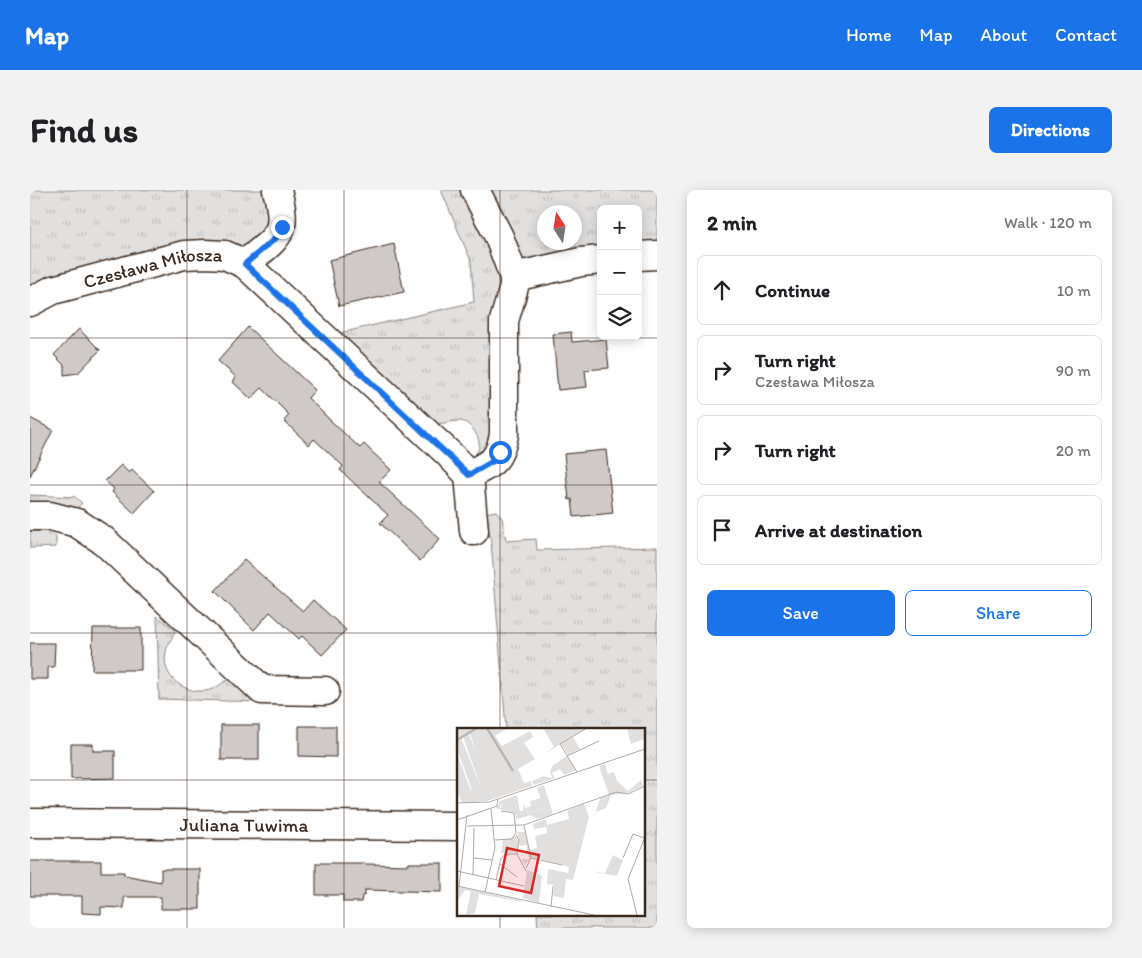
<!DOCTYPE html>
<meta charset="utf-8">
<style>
body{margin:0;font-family:Itim,sans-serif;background:#f2f2f2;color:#202124}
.controls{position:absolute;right:15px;top:15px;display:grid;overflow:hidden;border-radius:8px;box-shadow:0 2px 12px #0003}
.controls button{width:45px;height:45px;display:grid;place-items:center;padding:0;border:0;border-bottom:1px solid #e0e0e0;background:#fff;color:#202124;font:25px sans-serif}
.compass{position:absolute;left:507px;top:15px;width:45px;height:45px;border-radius:50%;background:#fff;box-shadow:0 2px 12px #0003;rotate:348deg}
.stop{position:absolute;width:15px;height:15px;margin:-11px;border:4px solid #1a73e8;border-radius:50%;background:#fff}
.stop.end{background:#1a73e8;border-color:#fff;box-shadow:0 1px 5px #0008}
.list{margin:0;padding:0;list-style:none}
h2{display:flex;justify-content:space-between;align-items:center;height:65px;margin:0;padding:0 20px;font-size:21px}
h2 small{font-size:16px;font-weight:400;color:#757577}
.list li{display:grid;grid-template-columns:32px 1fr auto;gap:15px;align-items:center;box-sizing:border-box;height:70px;margin:0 10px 10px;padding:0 10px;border:1px solid #e0e0e0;border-radius:8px}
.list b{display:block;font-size:19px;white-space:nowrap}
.list p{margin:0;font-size:16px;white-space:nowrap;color:#757577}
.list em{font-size:16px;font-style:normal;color:#757577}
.actions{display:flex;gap:10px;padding:15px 20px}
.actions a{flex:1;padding:11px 0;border:1px solid #1a73e8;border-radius:8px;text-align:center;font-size:18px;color:#1a73e8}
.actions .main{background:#1a73e8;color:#fff}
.icon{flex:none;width:28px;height:28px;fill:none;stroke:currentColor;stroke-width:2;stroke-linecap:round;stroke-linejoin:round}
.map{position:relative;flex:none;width:627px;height:738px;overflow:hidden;border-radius:8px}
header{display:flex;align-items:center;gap:30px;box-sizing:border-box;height:70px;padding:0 25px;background:#1a73e8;color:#fff}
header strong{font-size:24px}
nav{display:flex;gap:28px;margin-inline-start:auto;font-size:18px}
.intro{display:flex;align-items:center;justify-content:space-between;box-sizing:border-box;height:120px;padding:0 30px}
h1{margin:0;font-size:35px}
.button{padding:12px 22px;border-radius:8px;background:#1a73e8;color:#fff;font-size:18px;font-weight:700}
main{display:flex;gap:30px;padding:0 30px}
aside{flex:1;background:#fff;border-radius:8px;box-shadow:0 2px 12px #0003}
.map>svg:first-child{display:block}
.grass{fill:url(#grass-tufts);stroke:#8e857e;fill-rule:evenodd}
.building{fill:#cfcac7;stroke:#3b2a1e}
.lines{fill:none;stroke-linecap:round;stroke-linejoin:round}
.minor-casing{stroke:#3b2a1e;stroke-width:31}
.minor{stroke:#fff;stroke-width:28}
.route{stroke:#1a73e8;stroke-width:6}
.grid{fill:none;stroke:#3b2a1e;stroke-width:1;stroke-opacity:0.55}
.labels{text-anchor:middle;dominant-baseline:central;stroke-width:5;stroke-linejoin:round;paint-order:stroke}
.street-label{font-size:19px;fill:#3b2a1e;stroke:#fff}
.inset-river{fill:none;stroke:#bcb6b3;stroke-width:2.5}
.inset-road{fill:none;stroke:#b1aaa5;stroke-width:1}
.view{fill:#d62828;fill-opacity:0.15;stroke:#d62828;stroke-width:2.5}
.inset-edge{fill:none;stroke:#3b2a1e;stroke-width:2.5}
</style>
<header>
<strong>Map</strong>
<nav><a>Home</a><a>Map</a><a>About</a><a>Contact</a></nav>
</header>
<div class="intro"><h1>Find us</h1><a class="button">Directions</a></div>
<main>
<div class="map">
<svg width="627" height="738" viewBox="0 0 627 738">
<defs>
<pattern id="grass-tufts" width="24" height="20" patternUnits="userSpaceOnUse" patternTransform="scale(1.25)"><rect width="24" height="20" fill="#e2e0de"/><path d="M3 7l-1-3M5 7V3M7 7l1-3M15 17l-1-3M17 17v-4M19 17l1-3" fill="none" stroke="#c3c0be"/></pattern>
</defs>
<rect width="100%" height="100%" fill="#fff"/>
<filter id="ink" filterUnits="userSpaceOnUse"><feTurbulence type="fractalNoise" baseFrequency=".02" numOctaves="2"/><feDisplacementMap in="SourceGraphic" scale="10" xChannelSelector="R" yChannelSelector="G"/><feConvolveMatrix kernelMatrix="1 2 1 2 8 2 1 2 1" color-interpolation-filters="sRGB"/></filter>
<g filter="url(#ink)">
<g class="grass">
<path d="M 0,0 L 236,0 L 243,25 L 234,43 L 217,55 L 0,101 Z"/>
<path d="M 411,0 L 437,0 L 474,87 L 464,243 L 458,262 L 443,268 C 446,263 450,259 449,253 C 449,245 439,231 430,231 C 420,231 412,235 402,233 L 310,143 L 444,112 L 441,71 Z"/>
<path d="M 452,0 L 627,0 L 627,58 L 608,59 L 608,19 L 571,19 L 571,62 L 505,72 L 492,70 ZM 514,22 L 544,22 L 544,52 L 514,52 Z"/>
<path d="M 0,305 L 45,307 L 52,313 L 43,323 L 0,316 Z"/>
<path d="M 466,321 L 472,328 L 476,351 L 506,349 L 507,360 L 627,357 L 627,738 L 508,738 L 507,724 L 613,724 L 613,539 L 476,539 L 461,351 L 455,323 Z"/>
<path d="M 0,341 L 15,341 L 26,346 L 26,357 L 0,358 Z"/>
<path d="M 127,426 L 145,440 C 143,448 137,454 136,462 C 130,487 156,506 180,500 C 189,497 194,490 204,488 L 232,512 L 129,509 Z"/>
</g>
<g class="building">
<path d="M 364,54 L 374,102 L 309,116 L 299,70 Z"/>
<path d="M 218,137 L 285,200 L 278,208 L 301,231 L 330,258 L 334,254 L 361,280 L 349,292 L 410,349 L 390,371 L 350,333 L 358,325 L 310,280 L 313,276 L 284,249 L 279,255 L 254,231 L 259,225 L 232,198 L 221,209 L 203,192 L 206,187 L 188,171 Z"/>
<path d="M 49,139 L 70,160 L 48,183 L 34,185 L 34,175 L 24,165 Z"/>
<path d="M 541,142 L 542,152 L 576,149 L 579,178 L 555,180 L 557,197 L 528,200 L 523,144 Z"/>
<path d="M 0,228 L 23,240 L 0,286 Z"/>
<path d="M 576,260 L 583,323 L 544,327 L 542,309 L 539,310 L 534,264 Z"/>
<path d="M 91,275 L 99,283 L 102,280 L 124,301 L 104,323 L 82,302 L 84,299 L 75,291 Z"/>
<path d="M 214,370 L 273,421 L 283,410 L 316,440 L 292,465 L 272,446 L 269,449 L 240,422 L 224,440 L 185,401 Z"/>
<path d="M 63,438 L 111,438 L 111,480 L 62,480 Z"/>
<path d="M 0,453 L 25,453 L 24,477 L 18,477 L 18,489 L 0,489 Z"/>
<rect x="191" y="535" width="38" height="35"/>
<path d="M 269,536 L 306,536 L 306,567 L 269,566 Z"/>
<path d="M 41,554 L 63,554 L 63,561 L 85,561 L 85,588 L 41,589 Z"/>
<path d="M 0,671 L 71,671 L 71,682 L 94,682 L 94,685 L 131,692 L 131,679 L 170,679 L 170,719 L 131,719 L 131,707 L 94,707 L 94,718 L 71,717 L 71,724 L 52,723 L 52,706 L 0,706 Z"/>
<path d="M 286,673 L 335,673 L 335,674 L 379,675 L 379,673 L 412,673 L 412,702 L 335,700 L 335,705 L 332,706 L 331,712 L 313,712 L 313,705 L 286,705 Z"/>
</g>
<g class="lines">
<g class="minor-casing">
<g id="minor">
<path d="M 608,66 L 627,65"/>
<path d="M 215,74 C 248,46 259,45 247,0"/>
<path d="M 484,87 L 551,72 L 571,70"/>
<path id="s1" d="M 0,112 L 23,100 L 154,65 L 175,64 L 195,65 L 215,74 L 419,264 L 439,285 L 444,341"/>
<path d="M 439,285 C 462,272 468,273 474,245 L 474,131 L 484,97 L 484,87 L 469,47 L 445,0"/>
<path d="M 0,326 L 20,326 L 47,333 L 74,351 L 232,500 L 295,501"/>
<path id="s2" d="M 0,633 L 428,636"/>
</g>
</g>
<use href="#minor" class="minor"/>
</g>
</g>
<g class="lines" filter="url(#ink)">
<path class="route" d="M 252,37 L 247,47 L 215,74 L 439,285 L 465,270 L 470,262"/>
</g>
<path class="grid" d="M 157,0 L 157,738M 314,0 L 314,738M 470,0 L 470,539M 0,148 L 627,148M 0,295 L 627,295M 0,443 L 627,443M 0,590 L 428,590M 613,590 L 627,590M 470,724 L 470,738"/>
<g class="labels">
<g class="street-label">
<text stroke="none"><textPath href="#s1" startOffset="129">Czesława Miłosza</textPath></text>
<text stroke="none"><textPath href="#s2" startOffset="214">Juliana Tuwima</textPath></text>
</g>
</g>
<g transform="translate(427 538)">
<rect width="188" height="188" fill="#fff"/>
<path d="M 0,0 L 19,0 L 4,10 L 24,59 L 6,9 L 12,6 L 19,25 L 13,5 L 21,0 L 51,0 L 38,8 L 45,18 L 73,3 L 76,9 L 67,15 L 78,31 L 61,41 L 67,55 L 74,53 L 75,58 L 30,73 L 5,75 L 0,63 L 0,26 L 14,63 L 14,59 L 0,22 ZM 92,0 L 129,0 L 86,27 L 97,19 L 87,2 ZM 170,0 L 187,0 L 187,11 L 174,16 ZM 116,9 L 123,21 L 111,27 L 104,16 ZM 110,28 L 119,42 L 107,47 L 103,41 L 95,45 L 98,50 L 77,57 L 75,53 L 87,48 L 95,50 L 93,43 L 96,37 ZM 148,36 L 151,46 L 157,44 L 160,53 L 171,63 L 184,52 L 186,58 L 171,65 L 154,67 L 149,80 L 139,84 L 143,70 L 152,67 L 142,38 ZM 87,57 L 96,86 L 80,91 L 74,87 L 60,91 L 60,94 L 58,85 L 38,80 L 43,76 L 43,81 L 46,75 L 59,75 L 58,83 L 66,83 L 67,76 L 71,85 L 87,81 L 80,60 ZM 127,76 L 132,89 L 116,152 L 109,151 L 107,170 L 96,168 L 97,157 L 90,156 L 91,141 L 111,145 L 112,139 L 75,129 L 68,137 L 64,131 L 72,131 L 69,117 L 63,118 L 60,104 L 67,104 L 66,97 L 73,122 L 80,120 L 78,108 L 90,105 L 89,99 L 77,101 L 76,96 L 89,91 L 90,97 L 112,91 L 110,83 ZM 60,108 L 62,124 L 44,125 L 46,112 ZM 156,127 L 166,132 L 160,148 L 132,143 L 148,145 ZM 70,142 L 85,147 L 82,175 L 66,170 ZM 0,158 L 62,172 L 66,174 L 22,166 L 18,185 L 9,187 L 14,163 L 8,162 L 0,173 Z" fill="#e2e0de"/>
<path d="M 60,67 L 63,84 L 58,83 L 59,75 L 46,75 L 41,80 L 43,73 Z" fill="#e2e0de"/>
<path d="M 84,70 L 87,81 L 71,85 L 69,80 L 74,78 L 73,73 Z" fill="#e2e0de"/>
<path class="inset-river" d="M 30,0 L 56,43M 0,12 L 20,0"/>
<path class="inset-road" d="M 110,28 L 142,13M 120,44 L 103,16 L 130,0M 0,75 L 32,74 L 188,21M 0,92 L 40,78 L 41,71M 67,97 L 159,64 L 171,66 L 188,58M 10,98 L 67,97 L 74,130 L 69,140M 59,107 L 62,112 L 60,126M 38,112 L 55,111 L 59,105 L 57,85 L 44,83M 17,130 L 35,132M 74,130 L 105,137M 166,130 L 176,106 L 187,110M 43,136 L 60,149M 0,143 L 67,158M 16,147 L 17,100M 39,152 L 44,130 L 49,126 L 60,126 L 69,143M 0,158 L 137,187M 2,158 L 10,87M 28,164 L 38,120 L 34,81M 94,179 L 96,158M 180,187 L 171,151 L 188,109"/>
<path class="view" d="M 50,120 L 82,127 L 74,165 L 42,158 Z"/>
<rect width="188" height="188" class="inset-edge"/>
</g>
</svg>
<div class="controls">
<button>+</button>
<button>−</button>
<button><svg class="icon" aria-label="layers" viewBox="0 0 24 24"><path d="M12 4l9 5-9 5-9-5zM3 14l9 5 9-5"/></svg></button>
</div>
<svg class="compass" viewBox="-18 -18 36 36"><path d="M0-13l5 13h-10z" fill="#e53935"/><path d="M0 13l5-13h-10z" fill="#757577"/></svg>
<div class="stop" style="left:470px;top:262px"></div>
<div class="stop end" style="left:252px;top:37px"></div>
</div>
<aside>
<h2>2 min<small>Walk · 120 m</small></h2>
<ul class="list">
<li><svg class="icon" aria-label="ahead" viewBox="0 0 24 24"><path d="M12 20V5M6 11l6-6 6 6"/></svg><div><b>Continue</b></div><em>10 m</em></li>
<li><svg class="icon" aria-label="right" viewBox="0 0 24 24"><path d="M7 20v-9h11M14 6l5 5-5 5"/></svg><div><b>Turn right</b><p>Czesława Miłosza</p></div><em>90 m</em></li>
<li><svg class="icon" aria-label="right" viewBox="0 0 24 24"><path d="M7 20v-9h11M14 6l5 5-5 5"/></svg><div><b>Turn right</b></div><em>20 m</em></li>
<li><svg class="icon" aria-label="arrive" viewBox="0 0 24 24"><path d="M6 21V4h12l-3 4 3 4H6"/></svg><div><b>Arrive at destination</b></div></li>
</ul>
<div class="actions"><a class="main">Save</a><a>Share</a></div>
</aside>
</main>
